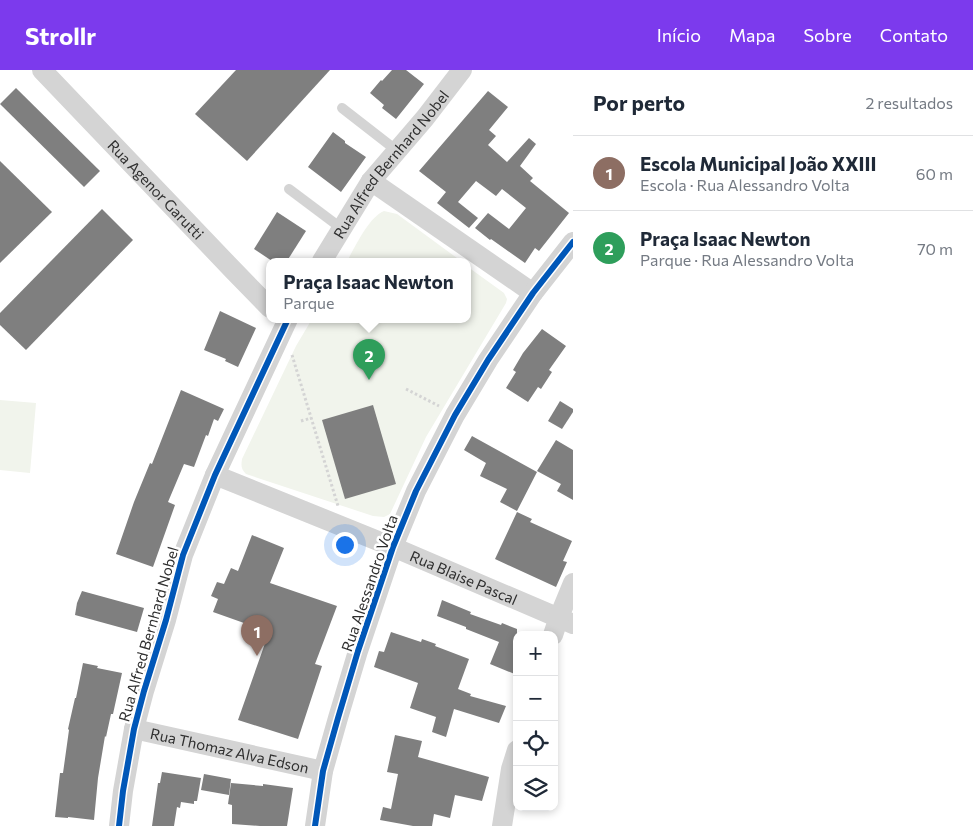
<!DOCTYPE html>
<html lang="pt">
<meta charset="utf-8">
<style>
body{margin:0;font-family:Commissioner,sans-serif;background:#f2f2f3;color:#1f2937}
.controls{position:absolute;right:15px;bottom:15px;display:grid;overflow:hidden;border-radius:10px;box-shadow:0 2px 8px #0003}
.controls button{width:45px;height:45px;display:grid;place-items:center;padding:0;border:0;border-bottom:1px solid #e0e1e3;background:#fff;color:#1f2937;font:25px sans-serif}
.you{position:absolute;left:344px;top:474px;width:18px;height:18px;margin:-12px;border:4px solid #fff;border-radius:50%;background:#1a73e8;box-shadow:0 0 0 8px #1a73e833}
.badge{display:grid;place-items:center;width:32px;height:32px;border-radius:50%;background:#7c3aed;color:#fff;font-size:16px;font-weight:700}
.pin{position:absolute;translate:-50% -41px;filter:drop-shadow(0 1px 2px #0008)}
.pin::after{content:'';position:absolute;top:26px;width:18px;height:15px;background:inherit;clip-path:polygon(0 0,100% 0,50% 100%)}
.popup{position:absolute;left:266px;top:188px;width:205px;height:65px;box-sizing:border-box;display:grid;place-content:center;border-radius:10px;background:#fff;filter:drop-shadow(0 1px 4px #0005);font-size:16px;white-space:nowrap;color:#747a83}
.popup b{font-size:19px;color:#1f2937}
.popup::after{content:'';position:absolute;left:50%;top:100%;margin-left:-10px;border:10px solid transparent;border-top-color:#fff}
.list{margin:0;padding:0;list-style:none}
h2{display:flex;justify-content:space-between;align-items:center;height:65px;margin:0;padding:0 20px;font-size:21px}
h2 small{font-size:16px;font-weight:400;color:#747a83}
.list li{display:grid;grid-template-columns:32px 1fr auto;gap:15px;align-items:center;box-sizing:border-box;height:75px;padding:0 20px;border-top:1px solid #e0e1e3}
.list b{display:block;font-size:19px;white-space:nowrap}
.list p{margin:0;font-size:16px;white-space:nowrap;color:#747a83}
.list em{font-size:16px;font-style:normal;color:#747a83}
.icon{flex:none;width:28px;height:28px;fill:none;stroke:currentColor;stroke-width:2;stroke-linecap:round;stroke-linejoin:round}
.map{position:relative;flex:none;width:573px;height:756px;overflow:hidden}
header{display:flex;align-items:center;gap:30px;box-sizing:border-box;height:70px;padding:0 25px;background:#7c3aed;color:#fff}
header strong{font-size:24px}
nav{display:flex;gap:28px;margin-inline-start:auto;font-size:18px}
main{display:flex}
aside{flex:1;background:#fff}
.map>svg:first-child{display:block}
.green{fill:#f1f4ec}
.building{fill:#7f7f7f}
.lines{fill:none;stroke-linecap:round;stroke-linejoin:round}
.path{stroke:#d4d4d4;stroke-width:3;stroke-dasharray:2.5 2.5;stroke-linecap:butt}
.service{stroke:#d4d4d4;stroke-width:10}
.minor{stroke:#d4d4d4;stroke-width:20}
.cycleway-casing{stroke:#fff;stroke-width:9}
.cycleway{stroke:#0057b8;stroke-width:6}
.labels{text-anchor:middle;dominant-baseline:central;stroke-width:5;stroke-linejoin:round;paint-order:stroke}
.street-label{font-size:15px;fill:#2f2f2f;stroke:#fff}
</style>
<header>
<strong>Strollr</strong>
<nav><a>Início</a><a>Mapa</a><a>Sobre</a><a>Contato</a></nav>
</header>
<main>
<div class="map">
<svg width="573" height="756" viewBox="0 0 573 756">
<rect width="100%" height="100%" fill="#fff"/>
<g class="green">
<path d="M 384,141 L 397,144 L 461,191 L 347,191 C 356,176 368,148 384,141 Z"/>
<path d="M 468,197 L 504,223 L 507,229 L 506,233 L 426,367 L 390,444 L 384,447 L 373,446 L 246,404 C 241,399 241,396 242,389 L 296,276 L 312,249 L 468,249 Z"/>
<path d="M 0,330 L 36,333 L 30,403 L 0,400 Z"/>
</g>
<g class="building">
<path d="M 236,0 L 330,0 L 247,91 L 195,44 Z"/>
<path d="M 392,0 L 406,0 L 424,14 L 396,49 L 382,38 L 384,35 L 370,23 L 381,10 L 382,11 Z"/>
<path d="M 16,18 L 100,101 L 84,117 L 0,34 Z"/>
<path d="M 488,21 L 508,37 L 489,60 L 496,66 L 488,75 L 507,92 L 529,68 L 536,74 L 520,96 L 533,108 L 530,111 L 569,143 L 539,181 L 535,178 L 525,193 L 491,169 L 490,170 L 475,158 L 488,143 L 509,159 L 526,138 L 502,119 L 496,126 L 476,111 L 458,132 L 478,148 L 469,158 L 437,133 L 446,122 L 419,101 Z"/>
<path d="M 333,62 L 345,71 L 345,73 L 366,87 L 341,122 L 308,97 Z"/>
<path d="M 0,91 L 52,142 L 0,193 Z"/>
<path d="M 102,139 L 133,170 L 26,280 L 0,255 L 0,243 Z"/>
<path d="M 277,142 L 306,161 L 287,191 L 272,191 L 254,179 Z"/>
<path d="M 220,241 L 256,258 L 238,297 L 225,291 L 226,289 L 204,280 Z"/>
<path d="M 542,259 L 566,276 L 549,300 L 552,302 L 541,319 L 538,317 L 528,332 L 506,318 L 516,302 L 513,300 L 523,283 Z"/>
<path d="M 181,320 L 224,339 L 218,351 L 214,349 L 208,366 L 206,365 L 194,397 L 184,394 L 168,432 L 175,435 L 153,497 L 116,484 L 134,432 L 150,393 L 152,394 Z"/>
<path d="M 560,331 L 573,339 L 573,342 L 562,359 L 548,351 Z"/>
<path d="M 373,335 L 396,414 L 345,429 L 322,350 Z"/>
<path d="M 472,366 L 537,402 L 517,441 L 500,432 L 507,419 L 480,406 L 486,393 L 464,380 Z"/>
<path d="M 556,370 L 573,380 L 573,430 L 557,421 L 561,414 L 537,401 Z"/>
<path d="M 517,442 L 532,449 L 530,452 L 572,471 L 563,491 L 567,492 L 556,517 L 495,489 Z"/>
<path d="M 252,465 L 284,478 L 270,513 L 337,536 L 315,594 L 322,596 L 298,669 L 238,650 L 269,562 L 213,542 L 218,529 L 211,526 L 217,512 L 224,514 L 231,498 L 238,501 Z"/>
<path d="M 82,521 L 144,538 L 137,562 L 75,545 L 77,533 Z"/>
<path d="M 442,530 L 471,542 L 470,544 L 501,555 L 502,553 L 517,559 L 517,605 L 490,594 L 499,572 L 466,559 L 466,557 L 437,546 Z"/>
<path d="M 391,562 L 421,572 L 422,569 L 436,574 L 435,576 L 469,589 L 458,619 L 471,624 L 470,626 L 506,636 L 499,653 L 454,639 L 446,667 L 432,662 L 436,647 L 410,638 L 418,613 L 374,597 L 379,581 L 384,582 Z"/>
<path d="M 83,593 L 98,596 L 97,598 L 122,603 L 113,644 L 111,644 L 106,667 L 105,666 L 98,708 L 94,750 L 68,747 L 68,748 L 55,747 L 60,703 L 63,703 L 69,660 L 68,659 L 75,628 L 76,628 Z"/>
<path d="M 395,665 L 422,671 L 418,687 L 489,707 L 482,731 L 455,725 L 450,748 L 434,744 L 432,756 L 413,756 L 380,750 L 383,737 L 391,739 L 398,704 L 387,702 Z"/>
<path d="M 162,702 L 201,708 L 197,731 L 194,731 L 194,734 L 181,732 L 180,738 L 177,737 L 174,756 L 152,756 L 158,713 L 160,713 Z"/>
<path d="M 204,704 L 231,709 L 229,725 L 201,720 Z"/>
<path d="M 231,713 L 263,716 L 263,714 L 293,718 L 287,756 L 260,756 L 232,754 L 232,735 L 228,734 Z"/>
</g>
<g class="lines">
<g class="path">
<path d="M 408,191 L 417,189 L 418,191"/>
<path d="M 292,285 L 338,436"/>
<path d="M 406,319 L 439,336"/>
<path d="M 301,351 L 311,348"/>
</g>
<g class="service">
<path d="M 342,38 L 396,80"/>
<path d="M 289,119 L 341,158"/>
</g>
<g class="minor">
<path id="s1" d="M 42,0 L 233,200 L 270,238"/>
<path d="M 371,111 L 533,223"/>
<path id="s2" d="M 322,191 L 371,111 L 425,48 L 462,0"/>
<path id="s3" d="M 215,405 L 393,477 L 573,554"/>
<path d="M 553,565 L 559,547 L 573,513"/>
<path id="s4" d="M 134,659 L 323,701"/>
<path d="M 119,756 L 123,721 L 134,659 L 144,621 L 166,550 L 183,485 L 215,405 L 288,249"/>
<path d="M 315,756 L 323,701 L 338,648 L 358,581 L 393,477 L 416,421 L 455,345 L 488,290 L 533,223 L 573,172"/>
<path d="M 502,756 L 511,699 L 517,680"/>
</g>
<g class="cycleway-casing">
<g id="cycleway">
<path d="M 119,756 L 123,721 L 134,659 L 144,621 L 166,550 L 183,485 L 215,405 L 288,249"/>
<path d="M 315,756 L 323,701 L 338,648 L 358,581 L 393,477 L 416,421 L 455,345 L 488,290 L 533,223 L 573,172"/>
</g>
</g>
<use href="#cycleway" class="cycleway"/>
</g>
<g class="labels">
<g class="street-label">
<text stroke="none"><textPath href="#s2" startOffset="119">Rua Alfred Bernhard Nobel</textPath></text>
<text stroke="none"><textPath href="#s1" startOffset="165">Rua Agenor Garutti</textPath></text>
<text stroke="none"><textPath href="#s3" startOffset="269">Rua Blaise Pascal</textPath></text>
<text transform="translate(369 513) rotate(-71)">Rua Alessandro Volta</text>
<text transform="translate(148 564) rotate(-74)">Rua Alfred Bernhard Nobel</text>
<text stroke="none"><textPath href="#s4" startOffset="98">Rua Thomaz Alva Edson</textPath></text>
</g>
</g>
</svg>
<div class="controls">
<button>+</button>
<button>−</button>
<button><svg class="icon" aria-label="locate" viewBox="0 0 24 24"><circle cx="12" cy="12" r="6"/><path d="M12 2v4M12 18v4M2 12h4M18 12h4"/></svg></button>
<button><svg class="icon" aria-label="layers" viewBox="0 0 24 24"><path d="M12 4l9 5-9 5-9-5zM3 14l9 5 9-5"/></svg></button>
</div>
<div class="you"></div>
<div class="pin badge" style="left:257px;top:586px;background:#8d6e63">1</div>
<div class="pin badge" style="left:369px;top:310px;background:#2e9e5b">2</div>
<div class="popup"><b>Praça Isaac Newton</b>Parque</div>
</div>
<aside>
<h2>Por perto<small>2 resultados</small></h2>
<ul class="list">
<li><span class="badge" style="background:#8d6e63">1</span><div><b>Escola Municipal João XXIII</b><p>Escola · Rua Alessandro Volta</p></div><em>60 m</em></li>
<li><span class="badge" style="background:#2e9e5b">2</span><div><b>Praça Isaac Newton</b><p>Parque · Rua Alessandro Volta</p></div><em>70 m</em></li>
</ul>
</aside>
</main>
